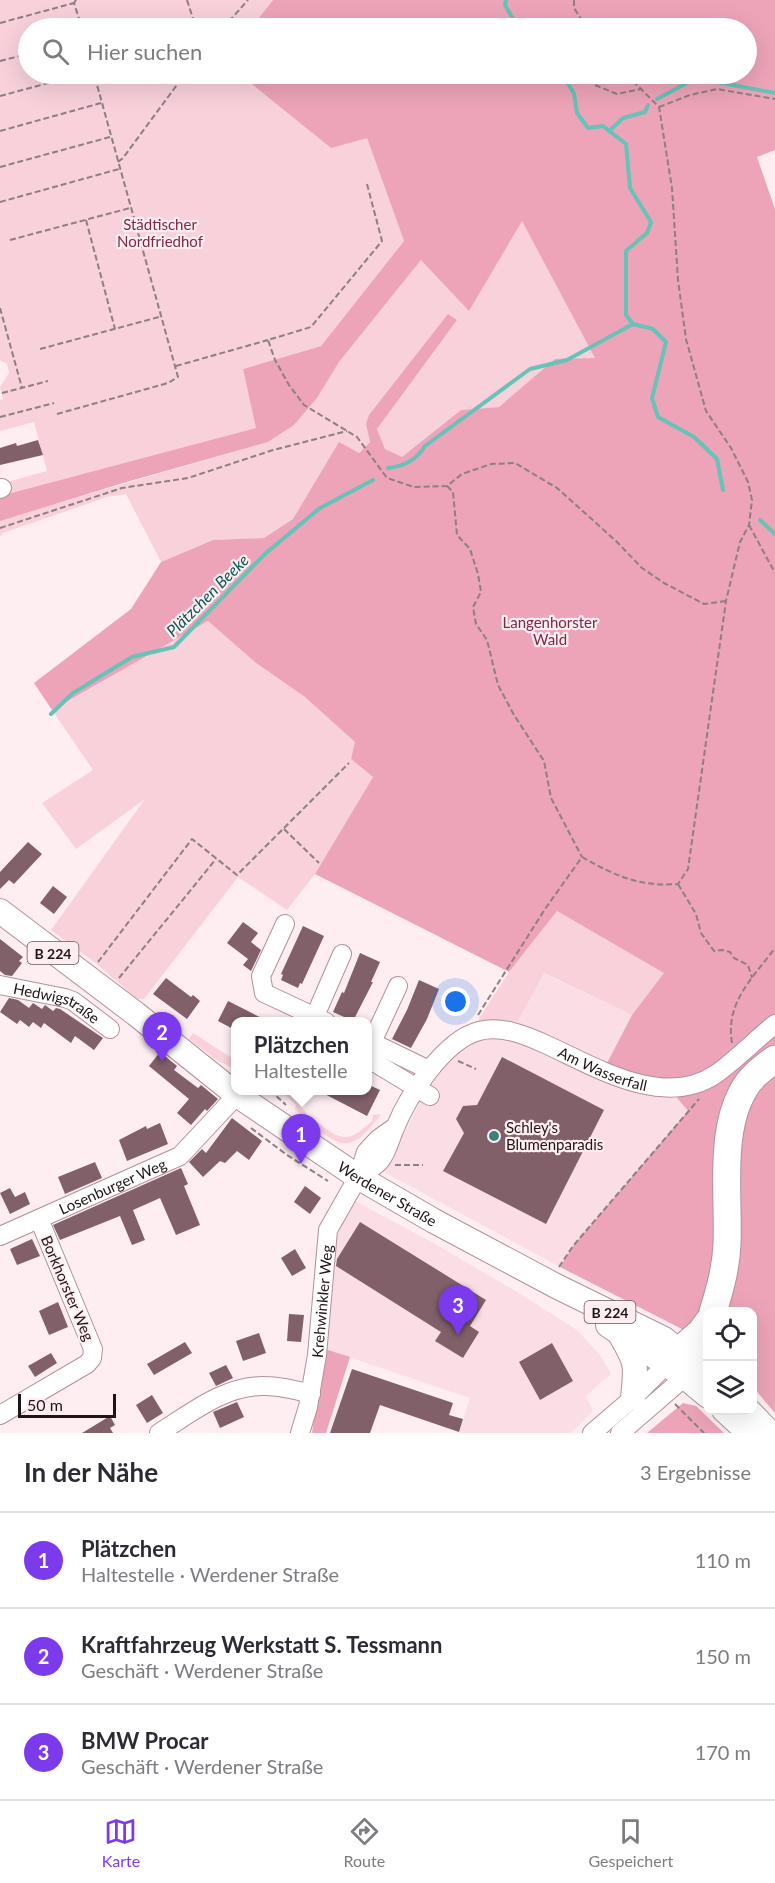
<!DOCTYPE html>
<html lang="de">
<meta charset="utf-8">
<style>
body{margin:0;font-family:Lato,sans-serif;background:#f2f2f3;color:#2b2b33}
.controls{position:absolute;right:18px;bottom:18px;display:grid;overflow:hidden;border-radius:12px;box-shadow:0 6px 24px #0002}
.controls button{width:54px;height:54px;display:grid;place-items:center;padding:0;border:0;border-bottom:2px solid #e1e1e2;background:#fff;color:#2b2b33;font:30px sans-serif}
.scale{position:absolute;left:18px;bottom:15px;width:98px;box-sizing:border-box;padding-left:6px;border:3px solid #211417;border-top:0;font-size:16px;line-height:21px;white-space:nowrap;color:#211417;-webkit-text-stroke:4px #feeef2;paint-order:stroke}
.you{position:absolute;left:456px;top:1002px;width:21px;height:21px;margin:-15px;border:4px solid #fff;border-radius:50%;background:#1a73e8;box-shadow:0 0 0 9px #1a73e833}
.badge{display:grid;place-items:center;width:39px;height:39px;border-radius:50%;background:#7c3aed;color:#fff;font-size:20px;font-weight:700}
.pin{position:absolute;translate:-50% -50px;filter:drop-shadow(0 2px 3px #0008)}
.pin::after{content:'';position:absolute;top:32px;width:21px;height:18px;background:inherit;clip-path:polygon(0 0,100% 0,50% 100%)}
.popup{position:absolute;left:231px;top:1017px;width:141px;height:78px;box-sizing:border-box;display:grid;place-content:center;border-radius:12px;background:#fff;filter:drop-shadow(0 2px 4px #0005);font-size:20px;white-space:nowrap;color:#7c7c81}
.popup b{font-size:22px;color:#2b2b33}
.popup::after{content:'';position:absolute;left:50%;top:100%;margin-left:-12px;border:12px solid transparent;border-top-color:#fff}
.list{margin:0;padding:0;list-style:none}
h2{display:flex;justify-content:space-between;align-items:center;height:78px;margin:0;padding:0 24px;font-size:26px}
h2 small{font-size:20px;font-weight:400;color:#7c7c81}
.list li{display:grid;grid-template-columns:39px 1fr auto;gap:18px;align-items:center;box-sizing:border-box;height:96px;padding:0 24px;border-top:2px solid #e1e1e2}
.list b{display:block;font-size:22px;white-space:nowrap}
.list p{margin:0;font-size:20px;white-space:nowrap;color:#7c7c81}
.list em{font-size:20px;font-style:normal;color:#7c7c81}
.icon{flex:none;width:33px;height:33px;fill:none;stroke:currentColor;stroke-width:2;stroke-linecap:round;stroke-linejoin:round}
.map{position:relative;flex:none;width:775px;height:1433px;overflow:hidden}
.search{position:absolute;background:#fff;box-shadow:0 6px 24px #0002;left:18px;right:18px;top:18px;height:66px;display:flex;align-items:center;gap:15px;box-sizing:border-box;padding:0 21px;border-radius:33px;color:#7c7c81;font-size:22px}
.sheet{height:366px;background:#fff}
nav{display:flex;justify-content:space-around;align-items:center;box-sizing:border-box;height:84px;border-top:2px solid #e1e1e2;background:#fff;font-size:16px;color:#7c7c81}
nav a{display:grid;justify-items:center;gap:3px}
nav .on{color:#7c3aed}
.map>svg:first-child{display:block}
.built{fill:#fbdee5}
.green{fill:#f8d1db}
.forest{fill:#eda4b8}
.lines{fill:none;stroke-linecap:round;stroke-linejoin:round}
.stream{stroke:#67c2b7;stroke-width:4}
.building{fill:#816069}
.minor-casing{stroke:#b39099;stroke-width:20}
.major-casing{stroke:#b39099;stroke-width:26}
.highway-casing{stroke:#b39099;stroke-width:29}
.path{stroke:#8d7f82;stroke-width:2;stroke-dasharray:6 3;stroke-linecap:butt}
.minor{stroke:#fff;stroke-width:18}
.major{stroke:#fff;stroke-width:24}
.highway{stroke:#fff;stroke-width:27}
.poi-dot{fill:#3b8179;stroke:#feeef2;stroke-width:2}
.labels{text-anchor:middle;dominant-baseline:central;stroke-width:4.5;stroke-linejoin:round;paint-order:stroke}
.shield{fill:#feeef2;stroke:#635559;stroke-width:1.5}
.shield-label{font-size:14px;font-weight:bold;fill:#211417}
.park-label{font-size:15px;fill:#7c2847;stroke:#feeef2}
.street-label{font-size:15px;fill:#211417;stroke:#feeef2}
.poi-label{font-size:15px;fill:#211417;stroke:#feeef2;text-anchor:start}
.water-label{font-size:16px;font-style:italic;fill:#02574f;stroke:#feeef2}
</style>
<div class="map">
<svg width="775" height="1433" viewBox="0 0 775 1433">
<rect width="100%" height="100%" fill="#feeef2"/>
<g class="built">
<path d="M 543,973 L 632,1015 L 606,1065 L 662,1080 L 688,1111 L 573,1246 L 560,1267 L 384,1172 L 428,1087 L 478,1020 L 518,1021 Z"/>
<path d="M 353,1200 L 428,1240 L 519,1293 L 577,1330 L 600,1355 L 611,1374 L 586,1396 L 593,1411 L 571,1433 L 459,1433 L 470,1398 L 322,1348 L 330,1271 L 339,1226 Z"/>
</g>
<g class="green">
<path d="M 0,0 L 273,0 L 258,19 L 257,28 L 28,28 L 28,74 L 250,74 L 249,82 L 367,138 L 404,241 L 321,346 L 243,369 L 257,428 L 4,495 L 0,484 L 47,471 L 34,422 L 0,431 L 0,400 L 3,399 L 0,387 L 9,373 L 7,364 L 0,360 Z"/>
<path d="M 522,220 L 596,358 L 555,360 L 499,407 L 461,410 L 402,458 L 385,449 L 377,429 L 457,320 L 366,424 L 370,442 L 359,453 L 339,443 L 293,519 L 264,538 L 213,540 L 161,562 L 126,494 L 107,497 L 3,533 L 0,537 L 0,520 L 268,442 L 294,425 L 317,398 L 339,362 L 421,260 Z"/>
<path d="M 208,621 L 256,663 L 305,697 L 356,742 L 351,759 L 373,777 L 315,874 L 287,910 L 238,877 L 144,999 L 137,999 L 97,964 L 51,930 L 145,799 L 76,849 L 42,803 L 93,770 L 52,710 Z"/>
<path d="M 557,911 L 665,973 L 632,1015 L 544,973 L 518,1021 L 478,1020 L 509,972 Z"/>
<path d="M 193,1033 L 235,1060 L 235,1069 L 218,1061 L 189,1039 Z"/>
<path d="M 281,1091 L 290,1091 C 297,1098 300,1106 306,1113 C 311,1119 319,1123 325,1128 C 346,1144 354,1137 372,1121 L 373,1115 L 379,1114 L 381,1115 C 372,1125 362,1140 349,1143 C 334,1147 306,1119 295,1109 L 296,1105 Z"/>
</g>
<g class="forest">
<path d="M 273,0 L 775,0 L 775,150 L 757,157 L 775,209 L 775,1413 L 753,1387 L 752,1312 L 708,1312 L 707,1349 L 680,1328 L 560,1267 L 573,1246 L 688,1111 L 662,1080 L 635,1074 L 606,1065 L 632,1015 L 664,973 L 557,911 L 509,972 L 315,874 L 373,777 L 351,759 L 355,742 L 305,697 L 256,663 L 208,621 L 52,710 L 34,683 L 131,609 L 161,562 L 213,540 L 264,538 L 293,519 L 339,442 L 359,453 L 370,442 L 366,424 L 369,415 L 448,314 L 457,320 L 377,429 L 385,449 L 402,457 L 461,410 L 499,407 L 555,359 L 595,358 L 522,221 L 469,311 L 421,260 L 339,362 L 317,398 L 294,425 L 268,442 L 123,483 L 0,521 L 0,496 L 256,428 L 243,369 L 321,346 L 404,241 L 367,138 L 331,148 L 248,81 L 250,74 L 746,74 L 746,28 L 257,28 L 258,19 Z"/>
<path d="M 322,1348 L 350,1357 L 326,1433 L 312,1433 L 323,1356 Z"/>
<path d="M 683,1403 L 696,1406 L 724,1433 L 647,1433 Z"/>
</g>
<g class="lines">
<g class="stream">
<path d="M 506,0 L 505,5 L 516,24 L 545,28"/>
<path d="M 563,74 L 574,94 L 577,113 L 588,128 L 603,126 L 626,144 L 630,188 L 651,222 L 647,233 L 626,251 L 626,315 L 633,324 L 653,329 L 666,342 L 652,398 L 658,417 L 694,437 L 717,459 L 723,490"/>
<path d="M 657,99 L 696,78 L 775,93"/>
<path d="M 609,131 L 623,118 L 645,112 L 648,105"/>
<path d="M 388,468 C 405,466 416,460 425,446 L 530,369 L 567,360 L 633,324"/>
<path d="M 760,520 L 775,534"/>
<path d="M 51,714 L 73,693 L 132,657 L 174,647 L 266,553 L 320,508 L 373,480"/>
</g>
</g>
<g class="building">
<path d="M 38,440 L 43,455 L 0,465 L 0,448 L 16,443 L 17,446 Z"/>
<path d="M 28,842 L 42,854 L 14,884 L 9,880 L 0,889 L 0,872 Z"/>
<path d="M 53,886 L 67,897 L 54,914 L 40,903 Z"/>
<path d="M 243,922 L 258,933 L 251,942 L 261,950 L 251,971 L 243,965 L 248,959 L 227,943 Z"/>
<path d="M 303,926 L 324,936 L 302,984 L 300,983 L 298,988 L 281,980 L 283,975 L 281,974 Z"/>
<path d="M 0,939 L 23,957 L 19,961 L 22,963 L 12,976 L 5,975 L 0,971 Z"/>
<path d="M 360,953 L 380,962 L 371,982 L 373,982 L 353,1021 L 333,1012 L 342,992 L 344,993 Z"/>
<path d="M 166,978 L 191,997 L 193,995 L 200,1001 L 187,1019 L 153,994 Z"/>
<path d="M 419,980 L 439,989 L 427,1019 L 411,1048 L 392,1039 L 407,1010 Z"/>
<path d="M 9,998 L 18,1000 L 29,1008 L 33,1003 L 42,1009 L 45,1005 L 53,1011 L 56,1008 L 60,1009 L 103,1038 L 94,1050 L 75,1036 L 71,1043 L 44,1023 L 41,1028 L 33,1022 L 29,1027 L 20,1020 L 17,1024 L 0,1012 Z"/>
<path d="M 228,1001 L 248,1011 L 269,1022 L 235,1022 L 235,1030 L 218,1021 Z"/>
<path d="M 160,1052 L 177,1066 L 174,1070 L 198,1088 L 201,1085 L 218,1099 L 207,1111 L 205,1109 L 191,1125 L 177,1113 L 189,1099 L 149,1066 Z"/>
<path d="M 502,1057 L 604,1110 L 546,1224 L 443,1171 L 464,1133 L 456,1119 L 463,1106 L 477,1105 Z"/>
<path d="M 367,1084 L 380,1090 L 367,1116 L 317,1090 L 367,1090 Z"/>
<path d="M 232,1118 L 262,1141 L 249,1160 L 237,1151 L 225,1163 L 220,1161 L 203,1177 L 189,1162 L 202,1149 L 206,1153 Z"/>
<path d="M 160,1123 L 168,1144 L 127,1161 L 119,1140 L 146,1126 L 147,1129 Z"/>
<path d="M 95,1162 L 102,1178 L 65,1194 L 58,1177 Z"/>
<path d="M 181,1168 L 188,1184 L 184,1186 L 200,1225 L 176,1235 L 160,1198 L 133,1210 L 145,1240 L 132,1245 L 120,1216 L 60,1240 L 53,1225 Z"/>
<path d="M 305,1186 L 321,1198 L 310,1214 L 294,1202 Z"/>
<path d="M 10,1188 L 15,1197 L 25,1192 L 30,1204 L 10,1214 L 0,1193 Z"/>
<path d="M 360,1222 L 486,1300 L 470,1326 L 479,1332 L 463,1358 L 435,1341 L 441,1332 L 336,1266 L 337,1259 Z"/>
<path d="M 32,1239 L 40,1256 L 17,1265 L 10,1249 Z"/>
<path d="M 295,1249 L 306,1268 L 292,1276 L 281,1258 Z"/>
<path d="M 58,1302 L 68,1327 L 49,1335 L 39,1311 Z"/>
<path d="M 289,1314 L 304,1315 L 301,1342 L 287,1341 Z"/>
<path d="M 259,1333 L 266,1353 L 243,1361 L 236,1341 Z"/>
<path d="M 185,1342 L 192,1353 L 154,1375 L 147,1364 Z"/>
<path d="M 552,1343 L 573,1381 L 540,1400 L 519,1362 Z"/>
<path d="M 51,1353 L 57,1363 L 35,1377 L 28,1366 Z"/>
<path d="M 226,1365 L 233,1378 L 216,1386 L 209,1373 Z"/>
<path d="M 352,1369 L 453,1403 L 449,1415 L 463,1419 L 459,1432 L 380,1405 L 370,1433 L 330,1433 Z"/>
<path d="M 152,1395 L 163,1413 L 147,1423 L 136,1405 Z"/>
<path d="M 237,1402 L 244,1417 L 220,1428 L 213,1412 Z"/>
<path d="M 110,1416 L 115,1425 L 110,1428 L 113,1433 L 82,1433 Z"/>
</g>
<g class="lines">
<g class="minor-casing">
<g id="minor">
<path d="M 0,489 L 2,488"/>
<path d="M 285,924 L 261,976 L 264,993 L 326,1022"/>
<path id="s1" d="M 0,985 L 65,998 L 73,1001 L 110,1029"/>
<path d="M 315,1016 L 342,954"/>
<path d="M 367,1040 L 429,1070"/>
<path d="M 367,1046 L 372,1042 L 398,986"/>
<path d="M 367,1058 L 430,1096"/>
<path id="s2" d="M 358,1177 C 365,1172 374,1168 380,1161 C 388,1151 390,1139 395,1128 C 408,1096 444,1040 479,1031 C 501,1025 525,1035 545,1044 C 594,1066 663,1110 716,1074 C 737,1059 755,1040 775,1024"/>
<path id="s3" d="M 0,1236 L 180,1156 L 237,1095"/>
<path d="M 0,1415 L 87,1364 L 92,1358 L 93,1349 L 39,1219"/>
<path d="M 159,1433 C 191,1413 225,1385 265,1386 C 280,1386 296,1390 311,1394"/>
<path id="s4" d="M 300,1433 L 308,1407 L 317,1355 L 328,1230 L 358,1177 L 366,1152 L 378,1139 L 395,1127"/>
<path d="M 592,1433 L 633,1398 L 674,1357"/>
<path d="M 620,1433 L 693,1370"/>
</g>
</g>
<g class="major-casing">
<g id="major">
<path id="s5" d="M 0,911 L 136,1014 L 237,1095 L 358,1177 L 434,1221 L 556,1286 L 664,1339 L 708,1375"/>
<path d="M 608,1325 L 685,1377 L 708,1396"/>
<path d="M 621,1336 C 638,1365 636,1365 633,1398"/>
<path d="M 724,1410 L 749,1433"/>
<path d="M 748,1410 L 770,1433"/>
</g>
</g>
<g class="highway-casing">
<g id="highway">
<path d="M 713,1312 C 720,1289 726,1268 727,1244 C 729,1197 719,1133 743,1091 C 750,1077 763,1068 775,1059"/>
<path d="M 679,1351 L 701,1332 L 708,1322"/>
<path d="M 697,1366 L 708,1356"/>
</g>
</g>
<g class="path">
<path d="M 76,0 L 74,3 L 82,28"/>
<path d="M 187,0 L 196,28"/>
<path d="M 574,0 L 574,8 L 587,28"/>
<path d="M 0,23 L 74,3"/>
<path d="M 223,28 L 248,0"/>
<path d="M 0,61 L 28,54"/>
<path d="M 595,85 L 617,94 L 641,89"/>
<path d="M 0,96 L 82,74"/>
<path d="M 659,107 L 690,95 L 717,89 L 775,99"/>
<path d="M 0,131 L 101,103"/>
<path d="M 118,162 L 123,158 L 185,74"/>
<path d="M 0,167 L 110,137"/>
<path d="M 367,184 L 382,241 L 311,327 L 268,340 L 275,360 L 289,385 L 304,405 L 357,437 L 387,478 L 414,487 L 447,486 L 462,474 L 491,464 L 515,463 L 557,488 L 616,541 L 642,568 L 664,583 L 704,604 L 726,601"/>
<path d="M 0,202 L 119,169"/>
<path d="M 86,220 L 115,329"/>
<path d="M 10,240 L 130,208"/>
<path d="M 0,308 L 22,388"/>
<path d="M 40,349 L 159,317"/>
<path d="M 176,366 L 268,340"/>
<path d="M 2,393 L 48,381"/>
<path d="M 57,414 L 168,383 L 178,377 L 94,74"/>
<path d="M 0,417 L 54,403"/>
<path d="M 447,486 L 453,492 L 457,535 L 470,549 L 478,574 L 481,592 L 473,607 L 476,624 L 487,640 L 498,685 L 514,715 L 544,761 L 551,798 L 582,857"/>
<path d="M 749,525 L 775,573"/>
<path d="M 0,528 L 122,488 L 188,478 L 273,450 L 347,431"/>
<path d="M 284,829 L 319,863"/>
<path d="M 678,884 L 696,914 L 701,933 L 714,951 L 722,950 L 730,952 L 734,958 L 748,965 L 752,978"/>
<path d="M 98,962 L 192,839 L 237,875 L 349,763"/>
<path d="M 119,978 L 216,859"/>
<path d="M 478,1015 L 545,909 L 582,857 C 616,876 639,887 678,884 L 688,869 L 726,601 L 740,542 L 749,525 L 752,500 L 748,482 L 731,448 L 706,411 L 686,339 L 678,280 L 672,188 L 659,107 L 626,74"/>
<path d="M 732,1043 C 725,1002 753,978 775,948"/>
<path d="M 458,1061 L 476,1069"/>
<path d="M 270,1090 L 286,1105"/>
<path d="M 251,1128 L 287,1155 L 328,1181"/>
<path d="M 395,1165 L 423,1165"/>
<path d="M 559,1267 L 573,1246 L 699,1099"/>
<path d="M 675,1404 L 704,1433"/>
</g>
<use href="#minor" class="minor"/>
<use href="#major" class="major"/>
<use href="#highway" class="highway"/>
</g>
<circle class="poi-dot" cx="494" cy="1136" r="6"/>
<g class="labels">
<g class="shield">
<rect x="27.5" y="942" width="51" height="22" rx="4.5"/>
<rect x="584.5" y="1301" width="51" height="22" rx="4.5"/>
</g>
<g class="shield-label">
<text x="53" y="953">B 224</text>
<text x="610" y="1312">B 224</text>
</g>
<g class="park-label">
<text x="160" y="224">Städtischer<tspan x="160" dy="17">Nordfriedhof</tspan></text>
<text x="550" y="622">Langenhorster<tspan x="550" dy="17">Wald</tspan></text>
</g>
<g class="street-label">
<text stroke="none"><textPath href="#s1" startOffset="60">Hedwigstraße</textPath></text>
<text stroke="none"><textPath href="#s2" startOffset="327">Am Wasserfall</textPath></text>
<text stroke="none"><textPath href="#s3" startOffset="123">Losenburger Weg</textPath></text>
<text stroke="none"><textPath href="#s5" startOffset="480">Werdener Straße</textPath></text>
<text transform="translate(68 1288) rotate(67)">Borkhorster Weg</text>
<text stroke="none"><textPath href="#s4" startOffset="134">Krehwinkler Weg</textPath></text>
</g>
<g class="poi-label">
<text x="506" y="1127">Schley's<tspan x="506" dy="17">Blumenparadis</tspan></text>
</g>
<g class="water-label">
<text transform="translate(207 595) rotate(-45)">Plätzchen Beeke</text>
</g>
</g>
</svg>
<div class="controls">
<button><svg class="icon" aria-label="locate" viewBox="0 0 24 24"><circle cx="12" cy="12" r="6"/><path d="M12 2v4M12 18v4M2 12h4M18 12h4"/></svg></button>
<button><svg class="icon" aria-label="layers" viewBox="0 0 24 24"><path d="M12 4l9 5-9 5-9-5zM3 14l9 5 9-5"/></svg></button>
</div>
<div class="scale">50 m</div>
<div class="you"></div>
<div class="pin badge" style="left:301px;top:1164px">1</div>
<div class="popup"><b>Plätzchen</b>Haltestelle</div>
<div class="pin badge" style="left:162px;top:1062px">2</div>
<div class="pin badge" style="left:458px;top:1335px">3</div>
<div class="search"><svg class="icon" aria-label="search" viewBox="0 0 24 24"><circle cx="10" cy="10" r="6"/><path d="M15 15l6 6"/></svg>Hier suchen</div>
</div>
<section class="sheet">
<h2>In der Nähe<small>3 Ergebnisse</small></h2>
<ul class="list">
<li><span class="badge">1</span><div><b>Plätzchen</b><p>Haltestelle · Werdener Straße</p></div><em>110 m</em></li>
<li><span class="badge">2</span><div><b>Kraftfahrzeug Werkstatt S. Tessmann</b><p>Geschäft · Werdener Straße</p></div><em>150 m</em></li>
<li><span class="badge">3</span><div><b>BMW Procar</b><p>Geschäft · Werdener Straße</p></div><em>170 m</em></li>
</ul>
</section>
<nav>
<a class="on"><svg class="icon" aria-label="map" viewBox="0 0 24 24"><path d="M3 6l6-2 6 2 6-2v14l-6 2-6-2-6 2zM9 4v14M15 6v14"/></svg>Karte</a>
<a><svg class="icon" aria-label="directions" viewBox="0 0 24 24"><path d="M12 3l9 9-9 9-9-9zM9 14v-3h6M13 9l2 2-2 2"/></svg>Route</a>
<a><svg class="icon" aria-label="saved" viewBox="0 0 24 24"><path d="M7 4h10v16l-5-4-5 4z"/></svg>Gespeichert</a>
</nav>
